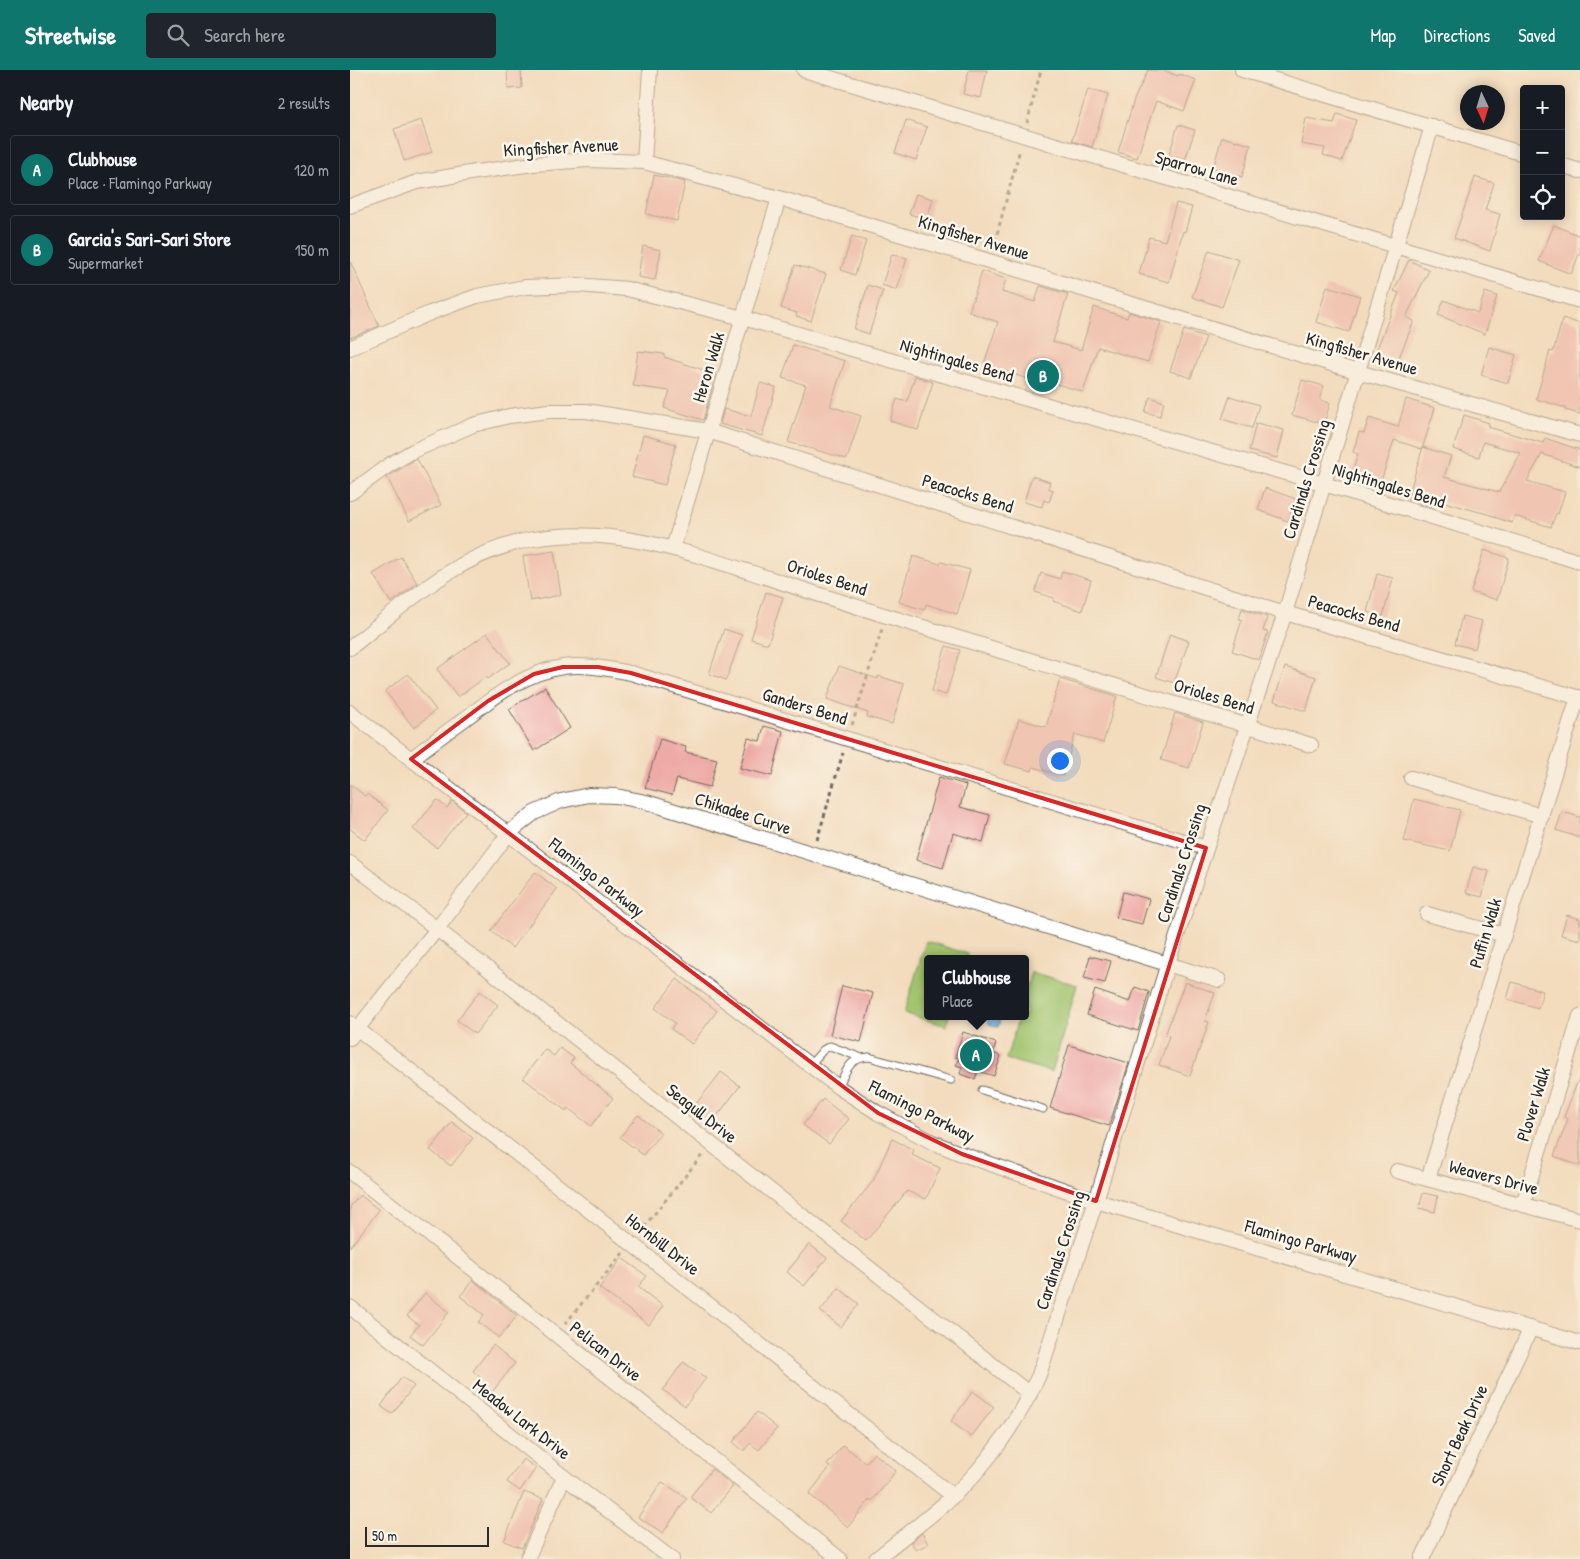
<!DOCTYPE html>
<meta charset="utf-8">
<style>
body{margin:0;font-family:"Patrick Hand",sans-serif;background:#20242c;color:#f1f3f6}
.controls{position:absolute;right:15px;top:15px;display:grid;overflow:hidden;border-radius:5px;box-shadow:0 2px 12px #0003}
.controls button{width:45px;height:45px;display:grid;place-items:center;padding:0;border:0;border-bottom:1px solid #363941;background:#171b24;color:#f1f3f6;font:25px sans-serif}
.compass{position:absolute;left:1110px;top:15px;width:45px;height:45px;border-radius:50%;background:#171b24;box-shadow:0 2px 12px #0003;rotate:176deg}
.scale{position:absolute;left:15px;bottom:12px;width:124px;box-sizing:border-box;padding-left:5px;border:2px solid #2b2b2b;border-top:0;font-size:14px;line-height:18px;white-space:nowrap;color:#2b2b2b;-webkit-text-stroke:4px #fbf7ec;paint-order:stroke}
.you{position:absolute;left:709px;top:690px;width:18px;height:18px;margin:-12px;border:4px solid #fff;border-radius:50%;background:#1a73e8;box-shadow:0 0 0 8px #1a73e833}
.badge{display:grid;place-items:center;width:32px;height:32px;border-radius:50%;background:#0f766e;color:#fff;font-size:16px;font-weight:700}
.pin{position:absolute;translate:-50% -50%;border:2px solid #fff;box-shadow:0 1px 5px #0006}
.popup{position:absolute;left:574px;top:885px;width:105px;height:65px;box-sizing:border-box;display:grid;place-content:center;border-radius:5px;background:#171b24;filter:drop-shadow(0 1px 4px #0005);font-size:16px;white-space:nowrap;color:#9ea1a6}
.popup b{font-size:19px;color:#f1f3f6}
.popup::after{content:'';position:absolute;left:50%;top:100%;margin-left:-10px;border:10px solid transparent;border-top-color:#171b24}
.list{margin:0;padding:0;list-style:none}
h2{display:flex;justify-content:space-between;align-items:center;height:65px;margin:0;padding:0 20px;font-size:21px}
h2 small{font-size:16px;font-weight:400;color:#9ea1a6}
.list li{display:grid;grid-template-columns:32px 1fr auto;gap:15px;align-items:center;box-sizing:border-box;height:70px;margin:0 10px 10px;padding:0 10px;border:1px solid #363941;border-radius:5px}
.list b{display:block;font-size:19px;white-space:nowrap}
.list p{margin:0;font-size:16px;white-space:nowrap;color:#9ea1a6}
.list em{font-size:16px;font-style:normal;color:#9ea1a6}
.icon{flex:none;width:28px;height:28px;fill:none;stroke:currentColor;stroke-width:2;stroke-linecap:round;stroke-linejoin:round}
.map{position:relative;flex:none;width:1230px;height:1489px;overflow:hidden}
header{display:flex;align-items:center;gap:30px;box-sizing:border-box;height:70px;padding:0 25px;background:#0f766e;color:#fff}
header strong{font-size:24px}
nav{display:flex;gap:28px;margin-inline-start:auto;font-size:18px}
.search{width:350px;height:45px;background:#20242c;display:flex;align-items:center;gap:12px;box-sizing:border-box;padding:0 18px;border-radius:5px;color:#9ea1a6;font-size:19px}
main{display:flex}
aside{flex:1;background:#171b24}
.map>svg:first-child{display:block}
.green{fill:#a2c46d;stroke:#66784c}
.water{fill:#71b3e6;stroke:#4e6f88}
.building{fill:#eeaaa6}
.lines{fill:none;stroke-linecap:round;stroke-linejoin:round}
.lane-casing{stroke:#71695e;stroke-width:9}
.street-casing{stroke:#71695e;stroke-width:16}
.path{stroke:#71695e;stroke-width:3;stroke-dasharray:4 4;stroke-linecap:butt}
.lane{stroke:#fff;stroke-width:7}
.street{stroke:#fff;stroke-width:14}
.marked{fill:none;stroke:#d62828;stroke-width:4;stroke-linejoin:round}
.labels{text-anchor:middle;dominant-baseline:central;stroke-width:5;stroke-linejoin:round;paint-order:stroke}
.street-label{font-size:18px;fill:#2b2b2b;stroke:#fbf7ec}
</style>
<header>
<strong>Streetwise</strong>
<div class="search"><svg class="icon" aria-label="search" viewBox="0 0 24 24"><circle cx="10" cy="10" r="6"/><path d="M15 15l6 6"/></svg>Search here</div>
<nav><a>Map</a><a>Directions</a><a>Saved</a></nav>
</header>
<main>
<aside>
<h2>Nearby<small>2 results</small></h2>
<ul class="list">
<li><span class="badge">A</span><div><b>Clubhouse</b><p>Place · Flamingo Parkway</p></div><em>120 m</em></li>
<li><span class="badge">B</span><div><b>Garcia's Sari-Sari Store</b><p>Supermarket</p></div><em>150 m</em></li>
</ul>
</aside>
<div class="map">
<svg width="1230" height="1489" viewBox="0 0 1230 1489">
<rect width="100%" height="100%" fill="#fbf7ec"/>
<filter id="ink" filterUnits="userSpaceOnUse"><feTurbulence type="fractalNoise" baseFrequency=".02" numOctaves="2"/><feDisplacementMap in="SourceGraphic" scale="10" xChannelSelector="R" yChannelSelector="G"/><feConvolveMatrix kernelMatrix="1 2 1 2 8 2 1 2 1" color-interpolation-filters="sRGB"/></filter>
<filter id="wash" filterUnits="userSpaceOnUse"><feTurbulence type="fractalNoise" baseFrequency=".0096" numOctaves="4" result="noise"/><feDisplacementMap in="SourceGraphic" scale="20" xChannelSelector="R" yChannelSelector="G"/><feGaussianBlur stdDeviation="1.12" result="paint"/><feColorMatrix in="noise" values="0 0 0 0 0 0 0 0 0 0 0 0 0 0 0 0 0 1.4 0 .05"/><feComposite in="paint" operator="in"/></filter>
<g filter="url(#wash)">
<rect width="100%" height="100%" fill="#f3dcbe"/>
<g class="green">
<path d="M 576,871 L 618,884 L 617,889 L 577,889 L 577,946 L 599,946 L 596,956 L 554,943 Z"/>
<path d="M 681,902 L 727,915 L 702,1002 L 656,989 L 669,946 L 675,946 L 675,924 Z"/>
</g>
<path class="water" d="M 628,946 L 651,946 L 648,957 L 639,954 L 637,949 Z"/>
<g id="blocks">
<g class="building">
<path d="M 157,0 L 171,0 L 172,18 L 158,19 Z"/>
<path d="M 619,0 L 637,0 L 631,28 L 613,24 Z"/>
<path d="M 798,0 L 813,0 L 828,6 L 829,4 L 846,10 L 834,41 L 806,31 L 787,88 L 768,82 L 784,30 Z"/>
<path d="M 738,19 L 758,25 L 742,77 L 722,71 Z"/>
<path d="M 987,44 L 1006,50 L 992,91 L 973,85 L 975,78 L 951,74 L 956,48 L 984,53 Z"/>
<path d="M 71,50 L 82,82 L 54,91 L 44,59 Z"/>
<path d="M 556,50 L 577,57 L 566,90 L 545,83 Z"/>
<path d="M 828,55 L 845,60 L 835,90 L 819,85 Z"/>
<path d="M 872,67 L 901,75 L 892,107 L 863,98 Z"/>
<path d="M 304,105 L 335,112 L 327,151 L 296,144 Z"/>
<path d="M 1125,107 L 1144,113 L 1135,140 L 1150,144 L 1140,181 L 1104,168 Z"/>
<path d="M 566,124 L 583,129 L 577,149 L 559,144 Z"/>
<path d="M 826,133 L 842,137 L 835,162 L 833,161 L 819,212 L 789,204 L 799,167 L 815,171 Z"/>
<path d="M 1204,155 L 1230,166 L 1230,182 L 1221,204 L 1189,191 Z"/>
<path d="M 502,166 L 516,171 L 505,205 L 491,200 Z"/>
<path d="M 293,176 L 311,180 L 305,210 L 288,207 Z"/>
<path d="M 859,180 L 889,190 L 872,237 L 842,227 Z"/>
<path d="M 542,184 L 557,188 L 547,220 L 532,215 Z"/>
<path d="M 1059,190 L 1079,200 L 1056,247 L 1064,251 L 1048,290 L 1026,281 L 1049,223 L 1044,221 Z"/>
<path d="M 0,191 L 29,256 L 0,268 Z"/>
<path d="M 445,195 L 476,204 L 461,251 L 446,246 L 447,243 L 431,238 Z"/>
<path d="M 632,201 L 656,209 L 652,222 L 685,232 L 690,216 L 718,224 L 703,272 L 731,280 L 744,237 L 777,248 L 779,242 L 811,252 L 798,292 L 748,277 L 733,322 L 691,309 L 689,313 L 634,294 L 648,252 L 619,242 Z"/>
<path d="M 518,215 L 533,220 L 519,264 L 504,259 Z"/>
<path d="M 977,216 L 1010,226 L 999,262 L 966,252 Z"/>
<path d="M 1135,222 L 1147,226 L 1135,264 L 1088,245 L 1094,230 L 1128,243 Z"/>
<path d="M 1213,248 L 1230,254 L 1230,344 L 1215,340 L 1216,338 L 1186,329 L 1200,281 L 1203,282 Z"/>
<path d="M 834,260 L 856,267 L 841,308 L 820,301 Z"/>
<path d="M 443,275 L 495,291 L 480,336 L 511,346 L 497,389 L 438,372 L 456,315 L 432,308 Z"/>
<path d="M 1139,277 L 1166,285 L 1158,313 L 1131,305 Z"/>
<path d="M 288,281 L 314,284 L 314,287 L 366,304 L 353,350 L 314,338 L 320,321 L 283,316 Z"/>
<path d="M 565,306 L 583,312 L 568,360 L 540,351 L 547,329 L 557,332 Z"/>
<path d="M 952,310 L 974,316 L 970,330 L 980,333 L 974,354 L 942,345 Z"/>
<path d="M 410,313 L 426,317 L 412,366 L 370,354 L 374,339 L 401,346 Z"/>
<path d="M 880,326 L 909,335 L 902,358 L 872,349 Z"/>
<path d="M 800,327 L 814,332 L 810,346 L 795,342 Z"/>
<path d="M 1056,329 L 1085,338 L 1072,379 L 1044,370 L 1029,418 L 1000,409 L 1008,384 L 1003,382 L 1009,362 L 1014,363 L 1019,348 L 1048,357 Z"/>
<path d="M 1114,345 L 1139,353 L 1138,357 L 1193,373 L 1195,368 L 1230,380 L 1230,397 L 1192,384 L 1177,411 L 1215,422 L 1208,444 L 1206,443 L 1201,457 L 1164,446 L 1162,453 L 1144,447 L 1144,446 L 1087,430 L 1084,438 L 1057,430 L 1073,377 L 1101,386 L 1094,407 L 1149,422 L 1171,383 L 1133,372 L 1129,387 L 1103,379 Z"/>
<path d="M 906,353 L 934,360 L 927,388 L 899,381 Z"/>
<path d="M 293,365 L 326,374 L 315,415 L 282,407 Z"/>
<path d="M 67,389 L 91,435 L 59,451 L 37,407 Z"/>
<path d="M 682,406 L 700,412 L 698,418 L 703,420 L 699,432 L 694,430 L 692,437 L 674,432 Z"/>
<path d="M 915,418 L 946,429 L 938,451 L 908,440 Z"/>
<path d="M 1134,480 L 1159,488 L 1147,530 L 1121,522 Z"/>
<path d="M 204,481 L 211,525 L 180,531 L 173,486 Z"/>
<path d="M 563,486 L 590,494 L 591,492 L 620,500 L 607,544 L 576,534 L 574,540 L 549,532 Z"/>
<path d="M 51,487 L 67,513 L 41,533 L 23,504 Z"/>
<path d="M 712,501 L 741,510 L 732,541 L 703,531 L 704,528 L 685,522 L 691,503 L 710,509 Z"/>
<path d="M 1027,504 L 1043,508 L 1033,546 L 1017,542 Z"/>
<path d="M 416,522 L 433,527 L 418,574 L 401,569 Z"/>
<path d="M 892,539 L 917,547 L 913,561 L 918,562 L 909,590 L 882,581 L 892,550 L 889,549 Z"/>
<path d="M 1112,546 L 1132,551 L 1125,579 L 1105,574 Z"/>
<path d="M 374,559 L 392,565 L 376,610 L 359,604 Z"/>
<path d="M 137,563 L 160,593 L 138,609 L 136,607 L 108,627 L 87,599 Z"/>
<path d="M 820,564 L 839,571 L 824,613 L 806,607 Z"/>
<path d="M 596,576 L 610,580 L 596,625 L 582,621 Z"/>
<path d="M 489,596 L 528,609 L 528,606 L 554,614 L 542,654 L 517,647 L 518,643 L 477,629 Z"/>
<path d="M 935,597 L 966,607 L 956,641 L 924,631 Z"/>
<path d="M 58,604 L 86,640 L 64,658 L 35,621 Z"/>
<path d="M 710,609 L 767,626 L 753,673 L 725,664 L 713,706 L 683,697 L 682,701 L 655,694 L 669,649 L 696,657 Z"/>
<path d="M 195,617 L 220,658 L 184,681 L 159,639 Z"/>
<path d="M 825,643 L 853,652 L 839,698 L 811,690 Z"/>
<path d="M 414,656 L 433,661 L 422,706 L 390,698 L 398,668 L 410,671 Z"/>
<path d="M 310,669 L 336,677 L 335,682 L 367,689 L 360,717 L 327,709 L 322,725 L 295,718 Z"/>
<path d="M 589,707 L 616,715 L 610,737 L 640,745 L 633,772 L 603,763 L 593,798 L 566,790 Z"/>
<path d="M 0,714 L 15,726 L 17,724 L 38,740 L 15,770 L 0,759 Z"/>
<path d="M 1064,729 L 1110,740 L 1100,781 L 1054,771 Z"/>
<path d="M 87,730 L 97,738 L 102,731 L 116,742 L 87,778 L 63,759 Z"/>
<path d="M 1212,742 L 1230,747 L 1230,768 L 1206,760 Z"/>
<path d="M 1123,797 L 1139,801 L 1132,827 L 1116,823 Z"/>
<path d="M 185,802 L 207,819 L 162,878 L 141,861 Z"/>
<path d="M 773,822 L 799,829 L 792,854 L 766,848 Z"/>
<path d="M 1217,845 L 1230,849 L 1230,870 L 1211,865 Z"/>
<path d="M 740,886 L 761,891 L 755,913 L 734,908 Z"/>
<path d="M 327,909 L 367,941 L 342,974 L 321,959 L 325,953 L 305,938 Z"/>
<path d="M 835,912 L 865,923 L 855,951 L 859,952 L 840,1006 L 809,995 L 819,966 L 815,965 Z"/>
<path d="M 1162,912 L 1193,921 L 1188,938 L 1157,929 Z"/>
<path d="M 492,916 L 523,923 L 511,972 L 480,965 Z"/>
<path d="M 785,917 L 799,922 L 788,961 L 737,945 L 745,920 L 780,932 Z"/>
<path d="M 130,921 L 148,935 L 125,964 L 107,950 Z"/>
<path d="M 613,962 L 646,973 L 643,983 L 651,986 L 644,1006 L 628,1001 L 625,1009 L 610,1004 L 612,997 L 606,995 L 609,988 L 605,987 Z"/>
<path d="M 719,975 L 779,993 L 759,1056 L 700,1038 Z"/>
<path d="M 210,978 L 224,988 L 220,993 L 263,1028 L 241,1056 L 218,1038 L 216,1041 L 173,1008 L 195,979 L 204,986 Z"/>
<path d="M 371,1002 L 390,1016 L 361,1054 L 342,1039 Z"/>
<path d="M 1229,1008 L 1230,1008 L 1230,1096 L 1204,1086 L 1218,1049 L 1214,1047 Z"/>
<path d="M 473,1029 L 499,1049 L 479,1074 L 453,1055 Z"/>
<path d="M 288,1045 L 311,1063 L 293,1085 L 270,1067 Z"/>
<path d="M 102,1052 L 123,1068 L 101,1096 L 80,1080 Z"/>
<path d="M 542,1069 L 564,1080 L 562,1085 L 590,1098 L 576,1129 L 557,1121 L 516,1171 L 491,1151 L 523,1111 Z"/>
<path d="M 1073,1123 L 1088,1126 L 1085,1142 L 1069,1138 Z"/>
<path d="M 10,1125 L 29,1140 L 0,1177 L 0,1137 Z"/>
<path d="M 459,1174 L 477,1188 L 454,1216 L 437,1202 Z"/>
<path d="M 272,1188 L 297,1206 L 288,1217 L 313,1236 L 299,1255 L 249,1218 Z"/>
<path d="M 123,1210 L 167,1246 L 149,1268 L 128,1252 L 134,1245 L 110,1226 Z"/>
<path d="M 489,1218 L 509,1234 L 491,1257 L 470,1241 Z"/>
<path d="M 75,1223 L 99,1242 L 73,1275 L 60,1265 L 69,1255 L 57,1246 Z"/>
<path d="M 143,1275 L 165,1293 L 142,1322 L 130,1312 L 132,1309 L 123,1301 Z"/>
<path d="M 333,1292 L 356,1308 L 335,1336 L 313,1320 Z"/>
<path d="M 52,1307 L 64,1316 L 42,1344 L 31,1336 Z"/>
<path d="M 623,1321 L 644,1337 L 621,1367 L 601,1351 Z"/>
<path d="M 407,1342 L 427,1358 L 409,1380 L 400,1373 L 394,1381 L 383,1372 Z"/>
<path d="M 493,1375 L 516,1393 L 524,1383 L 546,1401 L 522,1431 L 520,1429 L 498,1457 L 459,1424 L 480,1397 L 477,1395 Z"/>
<path d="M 173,1389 L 186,1398 L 170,1421 L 157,1412 Z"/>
<path d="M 362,1399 L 383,1416 L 361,1443 L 340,1427 Z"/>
<path d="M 312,1412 L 337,1428 L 313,1463 L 288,1447 Z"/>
<path d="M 174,1422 L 193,1429 L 172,1478 L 154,1471 Z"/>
<path d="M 572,1463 L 578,1474 L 566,1480 L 561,1472 Z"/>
</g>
</g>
</g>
<g filter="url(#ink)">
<use href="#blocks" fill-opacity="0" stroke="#71695e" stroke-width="1"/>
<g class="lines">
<g class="lane-casing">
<g id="lane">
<path d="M 460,995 L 473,980 L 480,976 L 509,987"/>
<path d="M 488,1017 C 497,1000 499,988 519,987 L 601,1010"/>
<path d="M 632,1020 L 693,1039"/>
</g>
</g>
<g class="street-casing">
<g id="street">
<path d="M 454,0 C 712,79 972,152 1230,231"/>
<path d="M 892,0 L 1174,84"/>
<path d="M 294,92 L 300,0"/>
<path d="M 1211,95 L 1230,101"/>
<path d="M 0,136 L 67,112 L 126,102 L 184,94 L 238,90 L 294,92 L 429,128 L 1008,302 L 1230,365"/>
<path d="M 0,278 L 80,243 L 127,226 L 175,217 L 227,215 L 277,219 L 393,248 L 974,414 L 1230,492"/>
<path d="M 0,423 L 39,395 L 63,381 L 123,355 L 159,346 L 199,341 L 236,341 L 358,361 L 935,543 L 1230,628"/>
<path d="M 323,478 L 429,128"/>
<path d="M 0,578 C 58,532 107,483 183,469 C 260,456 328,479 400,502 C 445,517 491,532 537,546 C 678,590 820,632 961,675"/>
<path d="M 0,642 L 488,1017 L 528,1043 L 582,1072 L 612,1084 L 746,1131 L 1230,1273"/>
<path d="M 61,689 C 79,675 98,661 116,648 C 145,626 176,602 213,597 C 236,594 259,599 281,603 L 856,778"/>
<path d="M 1061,708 L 1192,746"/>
<path d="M 0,793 L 87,859 L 680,1324"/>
<path d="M 1077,844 L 1154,865"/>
<path d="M 0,953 L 603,1426"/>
<path d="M 0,968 L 87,859 L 159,763 L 184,743 L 211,731 L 239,725 L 266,726 L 296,732 L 869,910"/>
<path d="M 1047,1101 L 1230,1150"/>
<path d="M 0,1102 L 490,1489"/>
<path d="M 1078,1109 L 1228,627"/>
<path d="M 1173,1134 L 1230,946"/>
<path d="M 0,1237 L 214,1407 L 322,1489"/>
<path d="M 177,1489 L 214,1407"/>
<path d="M 526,1489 C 552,1468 579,1448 603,1426 C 639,1393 669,1349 689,1305 L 746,1131 L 818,893 L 935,543 L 1082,56"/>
<path d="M 1072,1489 L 1181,1258"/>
</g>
</g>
<g class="path">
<path d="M 677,53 L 691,0"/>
<path d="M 643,179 L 670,79"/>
<path d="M 502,655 L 532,559"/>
<path d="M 467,770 L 493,683"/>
<path d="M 289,1163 L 353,1084"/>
<path d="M 215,1254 L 273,1183"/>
</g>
<use href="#lane" class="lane"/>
<use href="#street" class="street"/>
</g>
</g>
<path d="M0 0H1230V1489H0ZM 213,597 L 248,597 L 281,603 L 856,778 L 746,1131 L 612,1084 L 528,1043 L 61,689 L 138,631 L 184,604 Z" fill="#f3dcbe" fill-opacity=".55" fill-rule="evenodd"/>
<path class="marked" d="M 213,597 L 248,597 L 281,603 L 856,778 L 746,1131 L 612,1084 L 528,1043 L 61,689 L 138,631 L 184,604 Z"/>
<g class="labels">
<g class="street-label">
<text transform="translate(211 77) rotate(-3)">Kingfisher Avenue</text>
<text transform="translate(847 98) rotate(16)">Sparrow Lane</text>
<text transform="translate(624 167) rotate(17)">Kingfisher Avenue</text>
<text transform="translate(1012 283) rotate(16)">Kingfisher Avenue</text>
<text transform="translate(607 290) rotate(16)">Nightingales Bend</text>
<text transform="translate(358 297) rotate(-73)">Heron Walk</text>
<text transform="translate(956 409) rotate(-73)">Cardinals Crossing</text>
<text transform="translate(1039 415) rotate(17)">Nightingales Bend</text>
<text transform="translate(618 423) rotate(17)">Peacocks Bend</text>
<text transform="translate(477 507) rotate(18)">Orioles Bend</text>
<text transform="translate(1004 543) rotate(16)">Peacocks Bend</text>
<text transform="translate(864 626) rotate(17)">Orioles Bend</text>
<text transform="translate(455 636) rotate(17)">Ganders Bend</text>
<text transform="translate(393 743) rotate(18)">Chikadee Curve</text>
<text transform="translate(831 793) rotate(-72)">Cardinals Crossing</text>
<text transform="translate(247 807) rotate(38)">Flamingo Parkway</text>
<text transform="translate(1135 863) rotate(-73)">Puffin Walk</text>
<text transform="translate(1183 1034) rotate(-73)">Plover Walk</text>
<text transform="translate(572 1041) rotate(27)">Flamingo Parkway</text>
<text transform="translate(352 1043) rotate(38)">Seagull Drive</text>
<text transform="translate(1144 1107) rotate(15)">Weavers Drive</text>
<text transform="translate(951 1171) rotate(16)">Flamingo Parkway</text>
<text transform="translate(313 1174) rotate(38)">Hornbill Drive</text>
<text transform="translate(710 1180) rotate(-72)">Cardinals Crossing</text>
<text transform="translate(256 1281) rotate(38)">Pelican Drive</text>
<text transform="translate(172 1349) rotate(38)">Meadow Lark Drive</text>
<text transform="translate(1109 1365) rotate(-65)">Short Beak Drive</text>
</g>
</g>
</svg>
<div class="controls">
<button>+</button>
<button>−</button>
<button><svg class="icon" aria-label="locate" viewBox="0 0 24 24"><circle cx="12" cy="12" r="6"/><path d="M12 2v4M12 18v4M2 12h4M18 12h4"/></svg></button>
</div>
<svg class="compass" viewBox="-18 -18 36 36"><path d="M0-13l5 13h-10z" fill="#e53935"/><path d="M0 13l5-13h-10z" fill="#9ea1a6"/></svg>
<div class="scale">50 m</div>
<div class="you"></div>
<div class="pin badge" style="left:626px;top:985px">A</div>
<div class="popup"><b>Clubhouse</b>Place</div>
<div class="pin badge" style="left:693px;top:306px">B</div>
</div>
</main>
